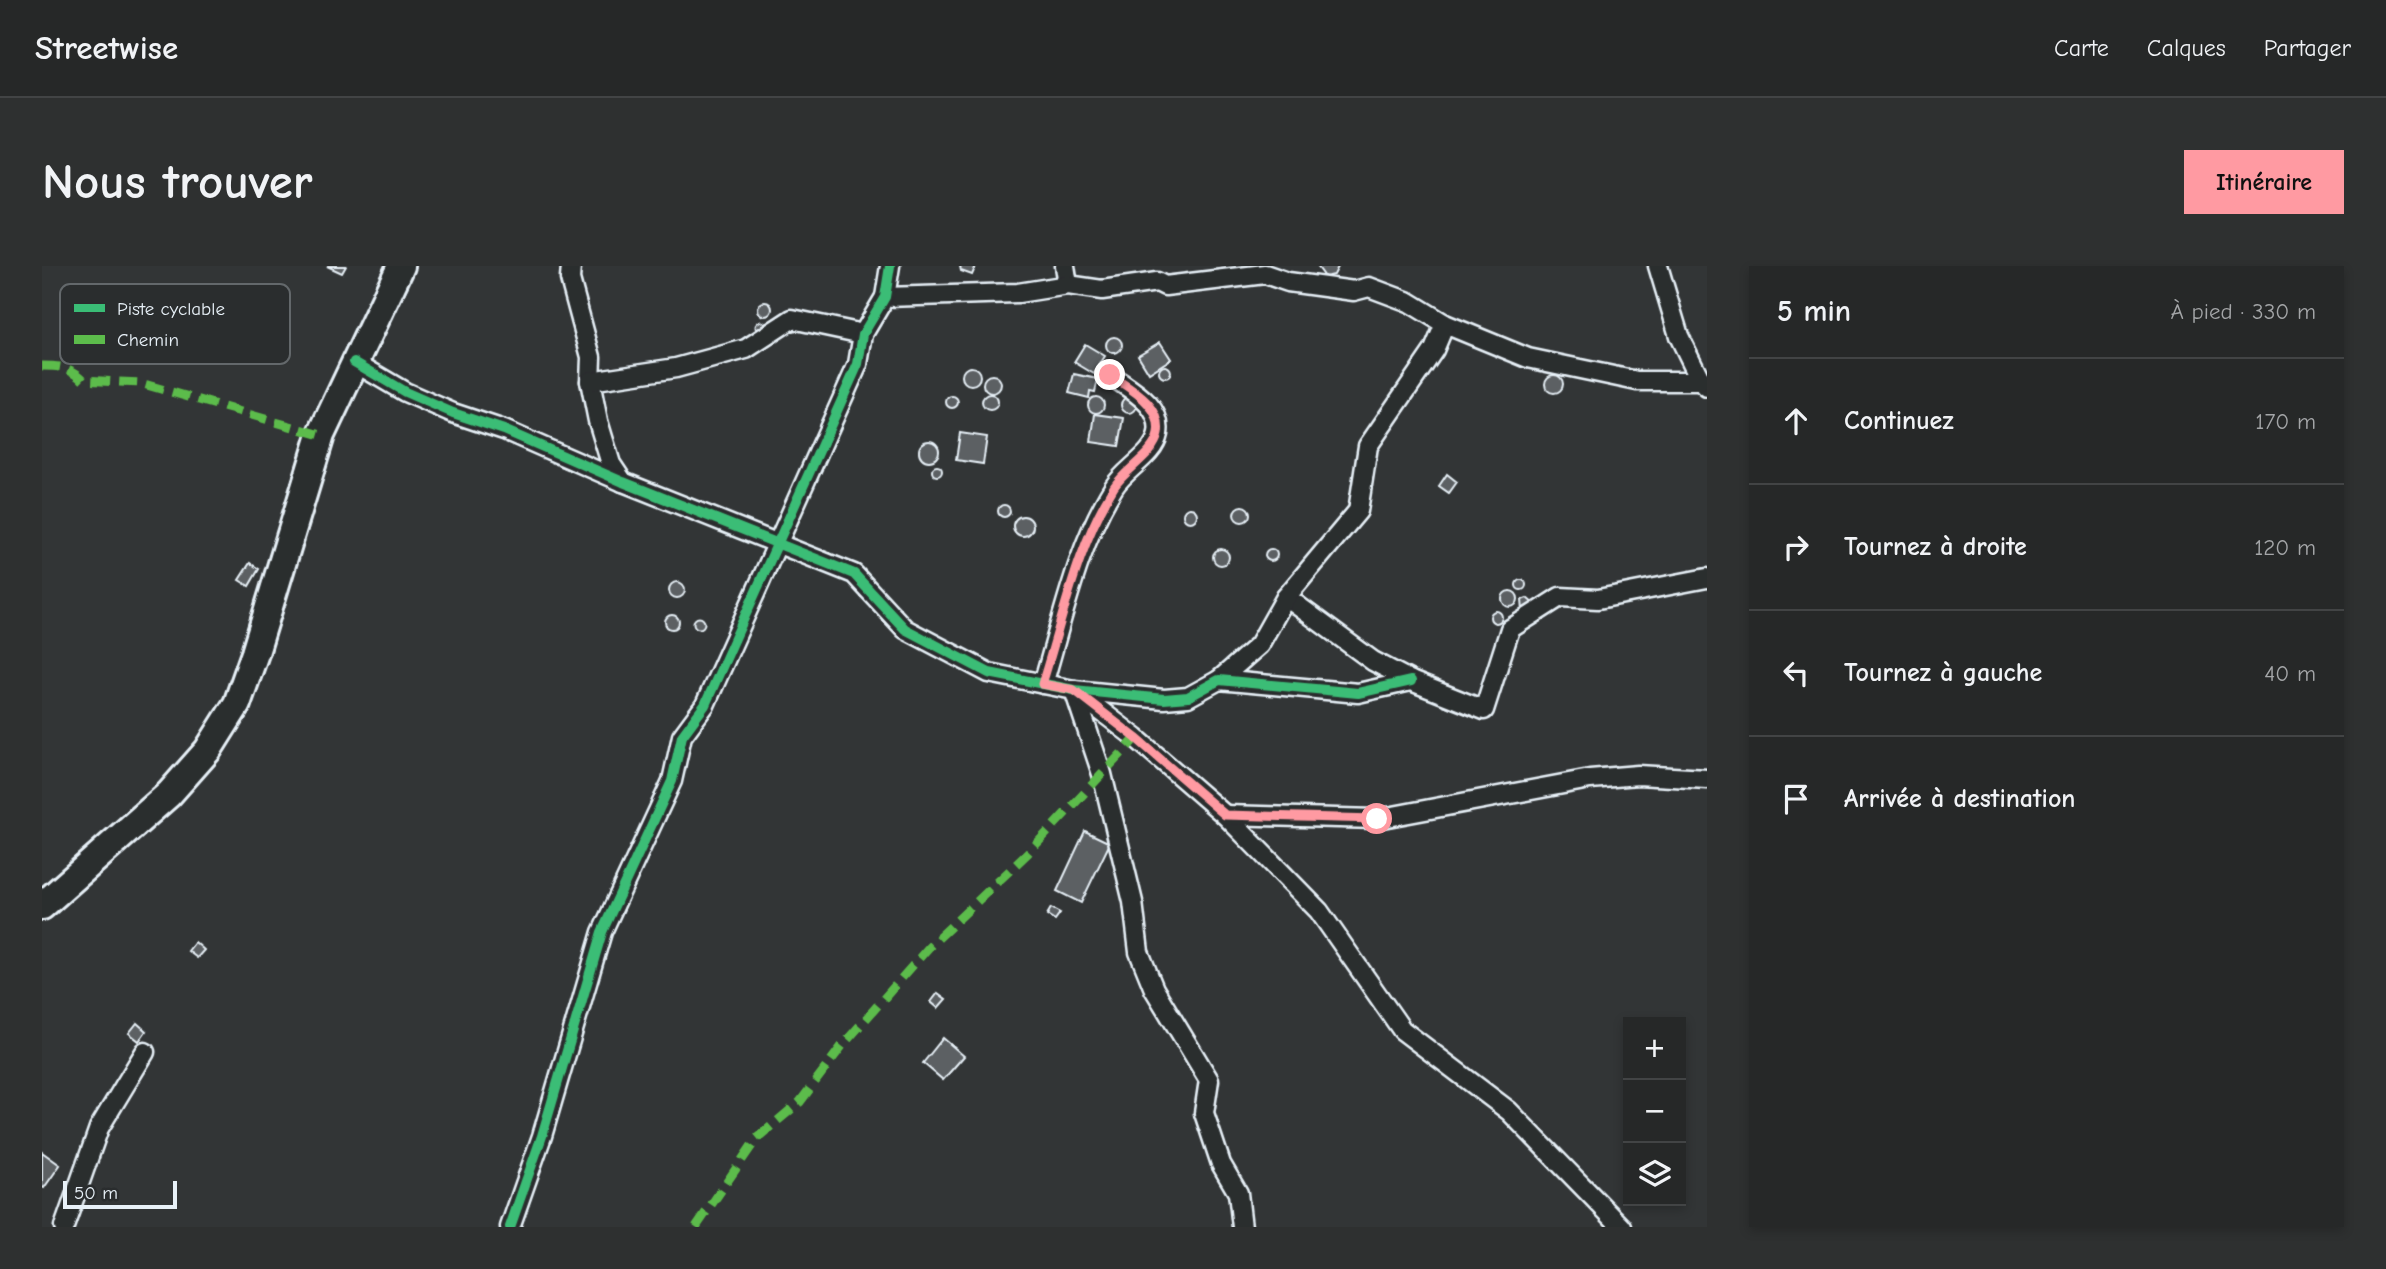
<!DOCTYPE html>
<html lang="fr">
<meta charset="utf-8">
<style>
body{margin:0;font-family:"Comic Neue",sans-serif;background:#2e3030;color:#f1f3f6}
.controls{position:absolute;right:21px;bottom:21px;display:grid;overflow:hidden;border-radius:0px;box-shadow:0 4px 10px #0003}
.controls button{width:63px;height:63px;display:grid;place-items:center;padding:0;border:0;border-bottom:2px solid #424445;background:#262828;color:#f1f3f6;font:35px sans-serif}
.scale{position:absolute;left:21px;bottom:18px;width:114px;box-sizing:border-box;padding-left:7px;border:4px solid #e8f1f8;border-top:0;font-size:19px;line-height:24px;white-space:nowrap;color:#e8f1f8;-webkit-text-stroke:5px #2a2d2e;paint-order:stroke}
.stop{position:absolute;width:21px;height:21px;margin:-16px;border:5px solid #ff9aa2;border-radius:50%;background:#fff}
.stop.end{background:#ff9aa2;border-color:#fff;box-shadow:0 2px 7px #0008}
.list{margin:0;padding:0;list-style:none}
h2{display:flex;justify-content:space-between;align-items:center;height:91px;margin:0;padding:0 28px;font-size:30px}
h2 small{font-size:23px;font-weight:400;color:#a4a6a8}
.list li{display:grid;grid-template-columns:46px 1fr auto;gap:21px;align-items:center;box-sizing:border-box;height:126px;padding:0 28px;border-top:2px solid #424445}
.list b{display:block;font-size:26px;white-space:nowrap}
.list em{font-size:23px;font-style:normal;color:#a4a6a8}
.icon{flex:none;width:38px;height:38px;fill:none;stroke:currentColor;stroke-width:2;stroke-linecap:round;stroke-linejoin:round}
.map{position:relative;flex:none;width:1665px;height:961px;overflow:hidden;border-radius:0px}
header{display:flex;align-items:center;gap:42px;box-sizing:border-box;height:98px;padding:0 35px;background:#262828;border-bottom:2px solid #424445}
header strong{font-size:33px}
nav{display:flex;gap:38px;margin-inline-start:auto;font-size:24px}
.intro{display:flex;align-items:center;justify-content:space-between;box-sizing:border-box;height:168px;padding:0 42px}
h1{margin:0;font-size:49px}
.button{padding:18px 32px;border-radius:0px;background:#ff9aa2;color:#111;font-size:24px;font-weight:700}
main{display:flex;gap:42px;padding:0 42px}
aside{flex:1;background:#262828;border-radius:0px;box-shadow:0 4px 10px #0003}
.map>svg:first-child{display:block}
.building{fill:#5c6063;stroke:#e8f1f8;stroke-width:2}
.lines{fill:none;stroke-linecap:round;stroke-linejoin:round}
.minor-casing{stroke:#e8f1f8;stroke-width:23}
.primary-casing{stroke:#e8f1f8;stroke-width:32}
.minor{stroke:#2a2d2e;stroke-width:18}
.primary{stroke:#2a2d2e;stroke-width:26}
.quiet{stroke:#5cbc4b;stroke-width:9;stroke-dasharray:18 9;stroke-linecap:butt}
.cycleway-casing{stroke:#2a2d2e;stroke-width:15}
.cycleway{stroke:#3abd76;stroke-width:10}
.route{stroke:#ff9aa2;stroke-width:9}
.key{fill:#2a2d2e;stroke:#63686b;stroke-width:2}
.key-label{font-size:19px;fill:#e8f1f8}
</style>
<header>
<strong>Streetwise</strong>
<nav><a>Carte</a><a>Calques</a><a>Partager</a></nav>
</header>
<div class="intro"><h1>Nous trouver</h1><a class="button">Itinéraire</a></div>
<main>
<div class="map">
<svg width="1665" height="961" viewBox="0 0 1665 961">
<rect width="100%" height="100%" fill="#323536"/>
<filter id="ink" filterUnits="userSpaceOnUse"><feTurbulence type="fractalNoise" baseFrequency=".0143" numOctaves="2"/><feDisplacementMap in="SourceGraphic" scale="14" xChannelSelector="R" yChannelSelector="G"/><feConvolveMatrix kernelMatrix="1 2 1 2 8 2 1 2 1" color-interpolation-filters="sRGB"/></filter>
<g filter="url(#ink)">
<g class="building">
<path d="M 285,0 L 304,0 L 300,7 Z"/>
<path d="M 934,0 L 930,9 L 919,5 L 918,0 Z"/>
<path d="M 1275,0 L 1296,0 L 1296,1 L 1292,9 L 1283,11 Z"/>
<circle cx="723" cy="43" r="7"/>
<circle cx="719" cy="61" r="5.5"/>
<circle cx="1072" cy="79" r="8"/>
<path d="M 1118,76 L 1129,93 L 1107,107 L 1096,89 Z"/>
<path d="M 1043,78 L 1063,90 L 1052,108 L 1032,96 Z"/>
<circle cx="1123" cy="106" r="6"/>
<circle cx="929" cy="110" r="9"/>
<path d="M 1032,108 L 1056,113 L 1053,126 L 1048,125 L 1047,132 L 1027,127 Z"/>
<circle cx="950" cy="118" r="9"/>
<circle cx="1512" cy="118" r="9"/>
<circle cx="948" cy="136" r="8"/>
<circle cx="910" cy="136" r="6"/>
<circle cx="1054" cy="139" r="8"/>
<circle cx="1087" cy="139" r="8"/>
<path d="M 1053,148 L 1082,152 L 1077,180 L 1049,176 Z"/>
<path d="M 918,167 L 945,171 L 941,198 L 914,194 Z"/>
<circle cx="887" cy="185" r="10"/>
<circle cx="895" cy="205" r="5"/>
<path d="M 1405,208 L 1415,216 L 1407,227 L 1397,220 Z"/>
<circle cx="962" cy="245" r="6"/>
<circle cx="1200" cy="248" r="8"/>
<circle cx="1148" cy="249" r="7"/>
<circle cx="981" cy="260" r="10"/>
<circle cx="1229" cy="289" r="6"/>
<circle cx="1179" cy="291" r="8"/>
<path d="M 208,297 L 217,303 L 207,320 L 197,314 Z"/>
<circle cx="1479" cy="319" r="5"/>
<circle cx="635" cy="324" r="8"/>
<circle cx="1468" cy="333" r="8"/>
<path d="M 1485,332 L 1493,339 L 1481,345 L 1480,334 Z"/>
<circle cx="1454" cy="351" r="6"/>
<circle cx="630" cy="356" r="7"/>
<circle cx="657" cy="357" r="5.5"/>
<path d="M 1043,565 L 1068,577 L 1039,637 L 1015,625 Z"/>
<path d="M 1009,642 L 1018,647 L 1013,654 L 1005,649 Z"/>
<path d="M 153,676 L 162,684 L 155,692 L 146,685 Z"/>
<path d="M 896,727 L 904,733 L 896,742 L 889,736 Z"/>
<path d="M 95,757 L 104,765 L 97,775 L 87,767 Z"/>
<path d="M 901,772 L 922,790 L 901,814 L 881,797 Z"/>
<path d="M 0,886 L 18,899 L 2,922 L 0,921 Z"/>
</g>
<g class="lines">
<g class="minor-casing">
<g id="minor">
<path d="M 529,0 L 528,13 L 549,91 L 548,115 L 556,155 L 569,198 L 581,216"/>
<path d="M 1023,0 L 1026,19"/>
<path d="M 1616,0 L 1637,70 L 1659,115 L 1665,121"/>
<path d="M 843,31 L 976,27 L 1026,19 L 1060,24 L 1115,16 L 1123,20 L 1223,8 L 1246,16 L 1312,25 L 1327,21 L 1367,36 L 1403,58 L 1486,92 L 1595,115 L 1659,115"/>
<path d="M 312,96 L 363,126 L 411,147 L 462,164 L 581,216 L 812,308 L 863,363 L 947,407 L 1032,424 L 1122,433 L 1146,431 L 1177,414 L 1316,427 L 1369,415"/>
<path d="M 548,115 L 634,102 L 704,83 L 750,53 L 821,68"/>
<path d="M 1244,331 L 1331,395 L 1369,415 L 1442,444 L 1468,363 L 1518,331 L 1556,333 L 1665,312"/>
<path d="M 1177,414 L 1217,379 L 1244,331 L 1316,245 L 1326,180 L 1392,84 L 1403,58"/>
<path d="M 1001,418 C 1021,352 1035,280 1072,221 C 1083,203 1112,189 1116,168 C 1121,139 1087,123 1068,109"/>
<path d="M 1032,424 L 1060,508 L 1091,636 L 1097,686 L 1112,723 L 1167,814 L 1162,847 L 1179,898 L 1196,927 L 1200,961"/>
<path d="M 1033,425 L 1094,472 L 1183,549 L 1277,645 L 1360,764 L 1467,845 L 1580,961"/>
<path d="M 1183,549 L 1335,553 L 1548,513 L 1596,509 L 1665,513"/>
<path d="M 22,961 L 57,862 L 103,786"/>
<path d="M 468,961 L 500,870 L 560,666 L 630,515 L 640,470 L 663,439 L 816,98 L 821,68 L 843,31 L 848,0"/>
</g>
</g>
<g class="primary-casing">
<path id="primary" d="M 0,640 L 127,528 L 166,484 L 195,438 L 213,387 L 279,169 L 359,0"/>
</g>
<use href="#minor" class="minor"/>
<use href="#primary" class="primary"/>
<g class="quiet">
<path d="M 0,100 C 18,100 29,101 42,114 L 98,117 L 279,169"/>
<path d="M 654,961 L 715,872 L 758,836 L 800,780 L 887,681 L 986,587 L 1094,472"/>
</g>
<g class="cycleway-casing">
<g id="cycleway">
<path d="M 312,96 L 363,126 L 411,147 L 462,164 L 581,216 L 812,308 L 863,363 L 947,407 L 1032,424 L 1122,433 L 1146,431 L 1177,414 L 1316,427 L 1369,415"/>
<path d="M 468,961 L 500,870 L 560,666 L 630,515 L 640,470 L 663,439 L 816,98 L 821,68 L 843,31 L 848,0"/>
</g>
</g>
<use href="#cycleway" class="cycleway"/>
</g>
</g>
<g class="lines" filter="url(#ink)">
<path class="route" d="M 1068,109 C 1088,123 1121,139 1116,168 C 1112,189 1083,203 1072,221 C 1035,280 1021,352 1000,418 L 1032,424 L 1094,472 L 1183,549 L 1335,553"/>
</g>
<rect x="18" y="18" width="230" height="80" rx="10" class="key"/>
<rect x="32" y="38" width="31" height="8" fill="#3abd76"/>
<rect x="32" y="69" width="31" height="9" fill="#5cbc4b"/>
<g class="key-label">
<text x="75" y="49">Piste cyclable</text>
<text x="75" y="80">Chemin</text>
</g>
</svg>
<div class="controls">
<button>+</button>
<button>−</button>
<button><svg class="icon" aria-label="layers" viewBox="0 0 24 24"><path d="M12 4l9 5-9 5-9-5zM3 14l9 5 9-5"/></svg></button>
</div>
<div class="scale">50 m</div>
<div class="stop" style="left:1335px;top:553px"></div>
<div class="stop end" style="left:1068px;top:109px"></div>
</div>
<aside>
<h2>5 min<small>À pied · 330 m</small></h2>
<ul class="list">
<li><svg class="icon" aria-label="ahead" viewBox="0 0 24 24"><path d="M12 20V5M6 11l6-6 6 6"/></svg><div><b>Continuez</b></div><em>170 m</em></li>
<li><svg class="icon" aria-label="right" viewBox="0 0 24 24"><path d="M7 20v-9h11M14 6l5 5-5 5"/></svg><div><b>Tournez à droite</b></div><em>120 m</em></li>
<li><svg class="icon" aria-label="left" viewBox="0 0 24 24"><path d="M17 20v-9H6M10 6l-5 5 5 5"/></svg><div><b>Tournez à gauche</b></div><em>40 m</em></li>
<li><svg class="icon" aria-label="arrive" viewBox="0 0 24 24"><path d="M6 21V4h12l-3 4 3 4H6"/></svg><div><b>Arrivée à destination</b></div></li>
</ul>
</aside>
</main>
